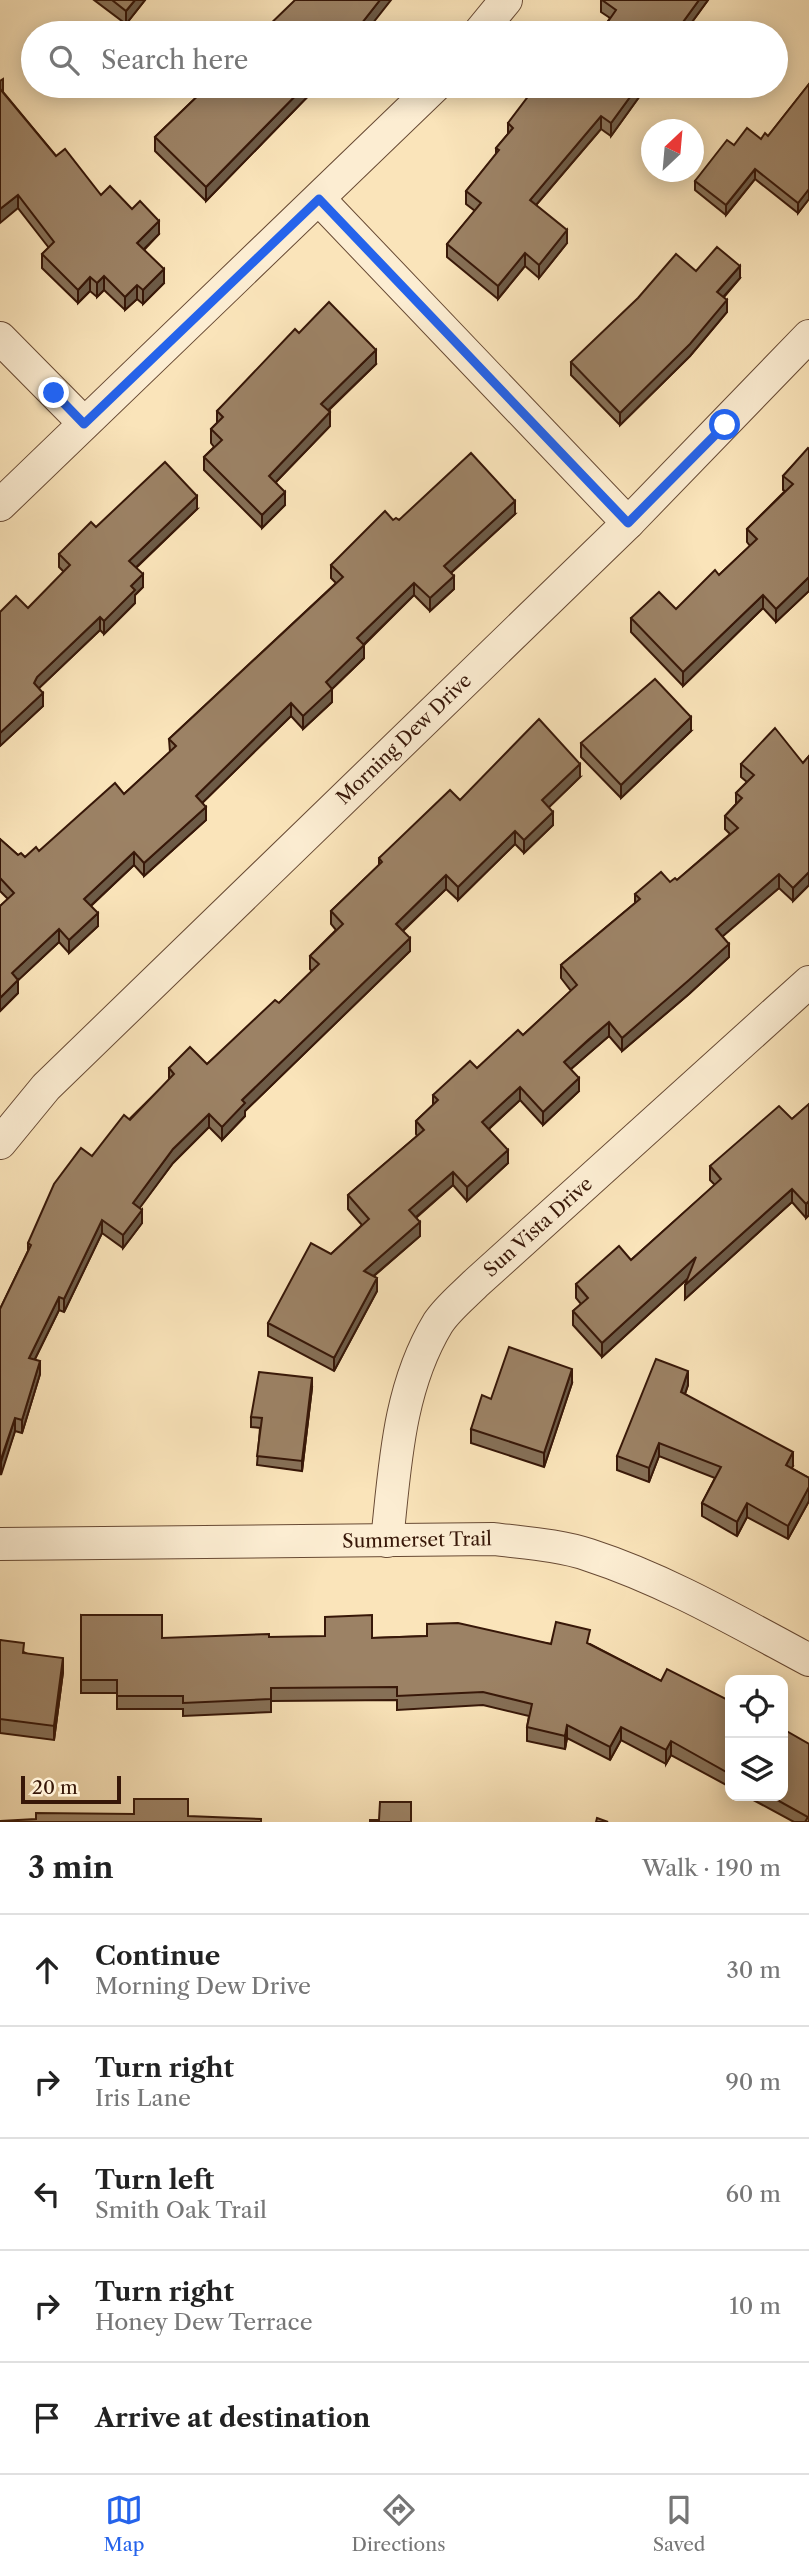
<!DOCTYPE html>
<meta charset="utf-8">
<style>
body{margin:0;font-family:"Libre Caslon Text",serif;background:#f2f2f2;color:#222}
.controls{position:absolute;right:21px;bottom:21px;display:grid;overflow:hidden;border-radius:14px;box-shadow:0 4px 18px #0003}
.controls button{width:63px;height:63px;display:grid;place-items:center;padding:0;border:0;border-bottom:2px solid #e0e0e0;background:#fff;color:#222;font:35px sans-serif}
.compass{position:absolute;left:641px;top:119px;width:63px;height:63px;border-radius:50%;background:#fff;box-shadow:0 4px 18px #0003;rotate:26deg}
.scale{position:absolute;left:21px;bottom:18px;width:100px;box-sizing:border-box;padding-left:7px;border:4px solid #371708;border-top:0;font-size:19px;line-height:24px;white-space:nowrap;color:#371708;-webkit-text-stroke:5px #fcedd2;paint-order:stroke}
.stop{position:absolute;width:21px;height:21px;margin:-16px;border:5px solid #2563eb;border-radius:50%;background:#fff}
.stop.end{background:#2563eb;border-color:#fff;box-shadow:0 2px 7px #0008}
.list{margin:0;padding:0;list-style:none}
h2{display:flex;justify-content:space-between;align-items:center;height:91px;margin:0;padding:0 28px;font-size:30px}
h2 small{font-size:23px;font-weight:400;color:#767676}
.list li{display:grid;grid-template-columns:46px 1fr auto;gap:21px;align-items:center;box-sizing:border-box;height:112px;padding:0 28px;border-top:2px solid #e0e0e0}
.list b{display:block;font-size:26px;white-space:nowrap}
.list p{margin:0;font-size:23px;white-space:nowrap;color:#767676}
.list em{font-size:23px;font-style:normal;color:#767676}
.icon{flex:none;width:38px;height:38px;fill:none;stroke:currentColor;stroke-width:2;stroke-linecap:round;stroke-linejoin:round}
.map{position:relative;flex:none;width:809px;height:1822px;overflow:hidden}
.search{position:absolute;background:#fff;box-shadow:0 4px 18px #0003;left:21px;right:21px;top:21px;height:77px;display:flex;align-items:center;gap:18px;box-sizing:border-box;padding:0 24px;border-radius:38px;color:#767676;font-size:26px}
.sheet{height:651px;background:#fff}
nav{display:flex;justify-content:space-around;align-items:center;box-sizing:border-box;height:98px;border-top:2px solid #e0e0e0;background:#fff;font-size:19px;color:#767676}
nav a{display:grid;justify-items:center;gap:4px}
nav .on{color:#2563eb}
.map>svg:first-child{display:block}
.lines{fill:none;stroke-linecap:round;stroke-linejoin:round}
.minor-casing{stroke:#684a34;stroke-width:34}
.minor{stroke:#fcedd2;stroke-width:32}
.wall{fill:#867057;stroke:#371708;stroke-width:2}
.shaded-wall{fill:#6d5b47;stroke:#371708;stroke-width:2}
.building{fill:#9c8265;stroke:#371708;stroke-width:2}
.route{stroke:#2563eb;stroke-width:9}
.labels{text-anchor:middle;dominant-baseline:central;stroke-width:6;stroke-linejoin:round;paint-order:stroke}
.street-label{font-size:19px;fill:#371708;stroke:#fcedd2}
</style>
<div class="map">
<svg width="809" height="1822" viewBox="0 0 809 1822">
<rect width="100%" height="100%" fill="#fae4ba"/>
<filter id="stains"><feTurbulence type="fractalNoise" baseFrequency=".00286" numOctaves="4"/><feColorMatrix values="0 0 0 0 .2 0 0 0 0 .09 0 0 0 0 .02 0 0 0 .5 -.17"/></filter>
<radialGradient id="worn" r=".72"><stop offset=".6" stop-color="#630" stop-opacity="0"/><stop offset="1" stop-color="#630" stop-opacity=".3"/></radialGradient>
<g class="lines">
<g class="minor-casing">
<g id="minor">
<path d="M 479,33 L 506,0"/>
<path d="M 319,199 L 628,523"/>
<path d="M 0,338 L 84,423"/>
<path d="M 0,505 L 435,86"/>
<path d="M 0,1143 L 46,1087 L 628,523 L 809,336"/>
<path d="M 387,1541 C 395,1467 398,1389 438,1323 C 447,1309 463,1296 475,1284 L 809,982"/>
<path d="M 0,1544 L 494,1539 C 525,1543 559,1545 589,1555 C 666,1580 738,1622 809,1660"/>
</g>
</g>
<use href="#minor" class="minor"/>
</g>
<g class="wall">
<path d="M 94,0 L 145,0 L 126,24 Z"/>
<path d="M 601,0 L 708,0 L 684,33 L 600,33 L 610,18 L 601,12 Z"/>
<path d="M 809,84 L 809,199 L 798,213 L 755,179 L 726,215 L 695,190 L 695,181 L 734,145 L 761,139 L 768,136 Z"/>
<path d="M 208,86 L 318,86 L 206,201 L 155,151 L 155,137 Z"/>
<path d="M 647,86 L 611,136 L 601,129 L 536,205 L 567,243 L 539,278 L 525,266 L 498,299 L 447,257 L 447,244 L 475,211 L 466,204 L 466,191 L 496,155 L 496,148 L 508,134 L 508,123 Z"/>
<path d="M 3,92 L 56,156 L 101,195 L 159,234 L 144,250 L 164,283 L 143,304 L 137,299 L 125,310 L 104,290 L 97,297 L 90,291 L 78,303 L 42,268 L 42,254 L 49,248 L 18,208 Z"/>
<path d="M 696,271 L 740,278 L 724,297 L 727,312 L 690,356 L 620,425 L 571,375 L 571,362 Z"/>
<path d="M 299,333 L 376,364 L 328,411 L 330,426 L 276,482 L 285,505 L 262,528 L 204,470 L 204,457 L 214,447 L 211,443 L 211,429 L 217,423 L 217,411 Z"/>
<path d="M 809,449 L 809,591 L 776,622 L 763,608 L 683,686 L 631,632 L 631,618 L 676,609 L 719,575 L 750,546 L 747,542 L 747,529 L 785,491 L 783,490 L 783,476 Z"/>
<path d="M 197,509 L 136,568 L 143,587 L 135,595 L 135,603 L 104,634 L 100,630 L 39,688 L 43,706 L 0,746 L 0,612 L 28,608 L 64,572 L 59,567 L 59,554 L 96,527 Z"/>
<path d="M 515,514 L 451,573 L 454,589 L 430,611 L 414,595 L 364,645 L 364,658 L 332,689 L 332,702 L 303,729 L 291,716 L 202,803 L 206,820 L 144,876 L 134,865 L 91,906 L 98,926 L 69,953 L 59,942 L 18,980 L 18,993 L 0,1011 L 0,906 L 8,899 L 0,891 L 0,839 L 18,855 L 25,857 L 39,851 L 124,794 L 170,752 L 169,739 L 336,583 L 331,578 L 331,565 L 393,520 Z"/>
<path d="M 691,731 L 621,798 L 581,757 L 581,743 Z"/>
<path d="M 809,756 L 809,885 L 793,901 L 779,888 L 722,936 L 729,957 L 689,994 L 622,1051 L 609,1036 L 588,1054 L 571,1069 L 579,1091 L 543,1125 L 520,1100 L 489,1129 L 508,1163 L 467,1201 L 453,1185 L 416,1218 L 420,1236 L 374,1276 L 377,1291 L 334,1371 L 268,1336 L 268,1323 L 331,1254 L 362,1225 L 348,1209 L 348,1195 L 417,1136 L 416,1134 L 416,1121 L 433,1105 L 433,1095 L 477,1068 L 523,1035 L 571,991 L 561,978 L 561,965 L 635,903 L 635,894 L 677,880 L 730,834 L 725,829 L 725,816 L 736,804 L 736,793 L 747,782 L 741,777 L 741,764 L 803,763 Z"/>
<path d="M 580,777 L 549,807 L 553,825 L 524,853 L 515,844 L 458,900 L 446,889 L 403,931 L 410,951 L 245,1111 L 245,1116 L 222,1140 L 209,1127 L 173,1163 L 139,1208 L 142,1223 L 123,1248 L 102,1233 L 64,1312 L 59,1310 L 35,1359 L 40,1374 L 22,1433 L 15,1431 L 0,1475 L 0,1309 L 28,1251 L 28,1243 L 92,1156 L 169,1080 L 169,1068 L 207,1064 L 279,1003 L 312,971 L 310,969 L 310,956 L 336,930 L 331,924 L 331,911 L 379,865 L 379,858 L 460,800 Z"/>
<path d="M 809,1104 L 809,1215 L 806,1218 L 792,1202 L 685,1299 L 687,1279 L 602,1357 L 573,1325 L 573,1311 L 581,1304 L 576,1298 L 576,1284 L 631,1260 L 715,1185 L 710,1180 L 710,1166 L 792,1119 Z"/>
<path d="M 572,1383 L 544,1467 L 471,1443 L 471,1429 L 491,1399 Z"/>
<path d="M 688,1385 L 685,1394 L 793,1466 L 791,1468 L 809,1478 L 809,1501 L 788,1539 L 747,1517 L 737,1536 L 702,1516 L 702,1503 L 715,1478 L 659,1456 L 649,1482 L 617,1470 L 617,1456 Z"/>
<path d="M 312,1388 L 302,1471 L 257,1465 L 260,1428 L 251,1427 L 251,1417 Z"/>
<path d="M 81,1615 L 162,1638 L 372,1638 L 427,1636 L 427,1624 L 551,1644 L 590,1644 L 661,1681 L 730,1701 L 730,1787 L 671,1755 L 666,1764 L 621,1740 L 610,1760 L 567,1738 L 565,1749 L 527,1741 L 527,1727 L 529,1716 L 483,1705 L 397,1710 L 397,1700 L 271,1701 L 271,1712 L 183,1716 L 183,1709 L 117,1709 L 117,1693 L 81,1693 Z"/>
<path d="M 0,1640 L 63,1672 L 54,1740 L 0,1733 Z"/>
<path d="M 809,1744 L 809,1822 L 794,1822 L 746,1796 L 783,1796 Z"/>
</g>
<g class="shaded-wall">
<path d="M 135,0 L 145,0 L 126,24 L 126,11 Z"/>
<path d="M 380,0 L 391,0 L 365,33 L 354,33 Z"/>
<path d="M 699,0 L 708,0 L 684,33 L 675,33 Z"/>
<path d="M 3,79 L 3,93 L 0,95 L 0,81 Z"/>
<path d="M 305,86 L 318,86 L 206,201 L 206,187 Z"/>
<path d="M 638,86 L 647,86 L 611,136 L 611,123 Z"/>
<path d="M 601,116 L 601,129 L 530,212 L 530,200 Z"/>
<path d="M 755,169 L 755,179 L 726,215 L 726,205 Z"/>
<path d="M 809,189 L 809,199 L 798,213 L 798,203 Z"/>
<path d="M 18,195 L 18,208 L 0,223 L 0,209 Z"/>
<path d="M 159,221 L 159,234 L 137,256 L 137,243 Z"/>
<path d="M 567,230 L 567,243 L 539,278 L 539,265 Z"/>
<path d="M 525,253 L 525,266 L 498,299 L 498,286 Z"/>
<path d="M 740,266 L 740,278 L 717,304 L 717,292 Z"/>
<path d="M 164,269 L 164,283 L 143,304 L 143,290 Z"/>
<path d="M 104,276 L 104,290 L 97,297 L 97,283 Z"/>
<path d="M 90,277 L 90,291 L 78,303 L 78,290 Z"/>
<path d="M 137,285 L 137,299 L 125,310 L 125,297 Z"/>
<path d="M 727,300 L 727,312 L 690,356 L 620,425 L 620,413 Z"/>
<path d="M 376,350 L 376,364 L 321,417 L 321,404 Z"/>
<path d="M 330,412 L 330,426 L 269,489 L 269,476 Z"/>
<path d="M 285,492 L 285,505 L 262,528 L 262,515 Z"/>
<path d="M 197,496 L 197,509 L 129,574 L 129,561 Z"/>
<path d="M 515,501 L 515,514 L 444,579 L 444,566 Z"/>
<path d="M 143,574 L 143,587 L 135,595 L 135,603 L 104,634 L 104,621 L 131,586 Z"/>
<path d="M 454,576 L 454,589 L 430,611 L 430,598 Z"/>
<path d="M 809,577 L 809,591 L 776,622 L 776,609 Z"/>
<path d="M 414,583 L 414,595 L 357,651 L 357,638 Z"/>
<path d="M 763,595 L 763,608 L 683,686 L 683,672 Z"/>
<path d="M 100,617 L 100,630 L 37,690 L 34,683 L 37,677 Z"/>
<path d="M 364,645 L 364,658 L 332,689 L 332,702 L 303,729 L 303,716 L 326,682 Z"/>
<path d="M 43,693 L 43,706 L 0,746 L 0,733 Z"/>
<path d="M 291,703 L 291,716 L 196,809 L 196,796 Z"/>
<path d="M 691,717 L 691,731 L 621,798 L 621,785 Z"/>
<path d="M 580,764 L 580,777 L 542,814 L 542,800 Z"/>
<path d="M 206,807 L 206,820 L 144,876 L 144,863 Z"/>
<path d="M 553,812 L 553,825 L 524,853 L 524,840 Z"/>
<path d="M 515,831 L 515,844 L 458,900 L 458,887 Z"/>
<path d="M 134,852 L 134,865 L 84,912 L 84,899 Z"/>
<path d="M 809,872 L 809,885 L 793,901 L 793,888 Z"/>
<path d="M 779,874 L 779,888 L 716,942 L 716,929 Z"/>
<path d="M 446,875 L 446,889 L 396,937 L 396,924 Z"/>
<path d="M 98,913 L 98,926 L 69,953 L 69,940 Z"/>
<path d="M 59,929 L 59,942 L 12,986 L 12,973 Z"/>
<path d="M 410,938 L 410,951 L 245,1111 L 245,1116 L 222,1140 L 222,1127 L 242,1100 Z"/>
<path d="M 729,944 L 729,957 L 689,994 L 622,1051 L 622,1038 Z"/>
<path d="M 18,980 L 18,993 L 0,1011 L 0,998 Z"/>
<path d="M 609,1022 L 609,1036 L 564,1075 L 564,1062 Z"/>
<path d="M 579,1078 L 579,1091 L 543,1125 L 543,1112 Z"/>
<path d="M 520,1087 L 520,1100 L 482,1135 L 482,1122 Z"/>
<path d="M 209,1114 L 209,1127 L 173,1163 L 133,1217 L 133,1203 L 173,1149 Z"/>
<path d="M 508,1150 L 508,1163 L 467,1201 L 467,1187 Z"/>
<path d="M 453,1172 L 453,1185 L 409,1223 L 409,1210 Z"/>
<path d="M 792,1189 L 792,1202 L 685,1299 L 685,1285 Z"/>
<path d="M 809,1201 L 809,1215 L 806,1218 L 806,1204 Z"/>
<path d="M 142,1210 L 142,1223 L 123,1248 L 123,1235 Z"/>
<path d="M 102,1220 L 102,1233 L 64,1312 L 64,1299 Z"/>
<path d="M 420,1222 L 420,1236 L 364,1284 L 364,1271 Z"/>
<path d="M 696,1257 L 696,1271 L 602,1357 L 602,1343 Z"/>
<path d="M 377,1278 L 377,1291 L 334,1371 L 334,1358 Z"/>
<path d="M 59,1297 L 59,1310 L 29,1371 L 29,1358 Z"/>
<path d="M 40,1361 L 40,1374 L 22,1433 L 22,1420 Z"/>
<path d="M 572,1369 L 572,1383 L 544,1467 L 544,1453 Z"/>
<path d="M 688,1371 L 688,1385 L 681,1405 L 681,1392 Z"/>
<path d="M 312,1378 L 312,1388 L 302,1471 L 302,1461 Z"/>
<path d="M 15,1418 L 15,1431 L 1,1475 L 1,1462 Z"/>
<path d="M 659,1443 L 659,1456 L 649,1482 L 649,1468 Z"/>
<path d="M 793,1452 L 793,1466 L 786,1479 L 786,1465 Z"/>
<path d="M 809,1487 L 809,1501 L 788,1539 L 788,1526 Z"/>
<path d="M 747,1503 L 747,1517 L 737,1536 L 737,1522 Z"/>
<path d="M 63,1658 L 63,1672 L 54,1740 L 54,1726 Z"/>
<path d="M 567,1725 L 567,1738 L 565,1749 L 565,1736 Z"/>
<path d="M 621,1727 L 621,1740 L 610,1760 L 610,1747 Z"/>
<path d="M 671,1741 L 671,1755 L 666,1764 L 666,1750 Z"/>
</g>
<g class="building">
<path d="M 112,0 L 135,0 L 126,11 Z"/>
<path d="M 295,0 L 380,0 L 354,33 L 261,33 Z"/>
<path d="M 602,0 L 699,0 L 675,33 L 600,33 L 616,10 Z"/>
<path d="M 809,84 L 809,189 L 798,203 L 755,169 L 726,205 L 695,181 L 727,140 L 734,145 L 747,128 L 761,139 L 765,133 L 768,136 Z"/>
<path d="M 208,86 L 305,86 L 206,187 L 155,137 Z"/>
<path d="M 536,86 L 638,86 L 611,123 L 601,116 L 530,200 L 567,230 L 539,265 L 525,253 L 498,286 L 447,244 L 481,203 L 466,191 L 499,150 L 496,148 L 513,128 L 508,123 Z"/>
<path d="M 0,89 L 56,156 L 65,149 L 101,195 L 110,186 L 132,209 L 140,201 L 159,221 L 137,243 L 164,269 L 143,290 L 137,285 L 125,297 L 104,276 L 97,283 L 90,277 L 78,290 L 42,254 L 54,242 L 18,195 L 0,209 Z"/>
<path d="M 717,247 L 740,266 L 717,292 L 727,300 L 690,344 L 620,413 L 571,362 L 638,298 L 676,254 L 696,271 Z"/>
<path d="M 329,302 L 376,350 L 321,404 L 330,412 L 269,476 L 285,492 L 262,515 L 204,457 L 222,440 L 211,429 L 223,417 L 217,411 L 295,329 L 299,333 Z"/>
<path d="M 808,448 L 809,449 L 809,577 L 776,609 L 763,595 L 683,672 L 631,618 L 659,592 L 676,609 L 715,570 L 719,575 L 757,539 L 747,529 L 793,484 L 783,476 Z"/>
<path d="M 471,453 L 515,501 L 444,566 L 454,576 L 430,598 L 414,583 L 357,638 L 364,645 L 326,682 L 332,689 L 303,716 L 291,703 L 196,796 L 206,807 L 144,863 L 134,852 L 84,899 L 98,913 L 69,940 L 59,929 L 12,973 L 18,980 L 0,998 L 0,906 L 14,893 L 0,878 L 0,839 L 18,855 L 21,853 L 25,857 L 36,847 L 39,851 L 115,783 L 124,794 L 176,746 L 169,739 L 343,577 L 331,565 L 385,511 L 393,520 L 396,518 L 399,520 Z"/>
<path d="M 165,462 L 197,496 L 129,561 L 143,574 L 131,586 L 135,590 L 104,621 L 100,617 L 37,677 L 34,683 L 43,693 L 0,733 L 0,612 L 16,596 L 28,608 L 70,565 L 59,554 L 91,522 L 96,527 Z"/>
<path d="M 655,679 L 691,717 L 621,785 L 581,743 Z"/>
<path d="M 539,719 L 580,764 L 542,800 L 553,812 L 524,840 L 515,831 L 458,887 L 446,875 L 396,924 L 410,938 L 242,1100 L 245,1103 L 222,1127 L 209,1114 L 173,1149 L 133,1203 L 142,1210 L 123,1235 L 102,1220 L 64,1299 L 59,1297 L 29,1358 L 40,1361 L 22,1420 L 15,1418 L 0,1462 L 0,1309 L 31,1245 L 28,1243 L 54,1184 L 81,1148 L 92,1156 L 124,1115 L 130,1120 L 174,1074 L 169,1068 L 190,1047 L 207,1064 L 275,1000 L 279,1003 L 319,964 L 310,956 L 343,924 L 331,911 L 382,862 L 379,858 L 450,790 L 460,800 Z"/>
<path d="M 775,728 L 803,763 L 809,756 L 809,872 L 793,888 L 779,874 L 716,929 L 729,944 L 689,980 L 622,1038 L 609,1022 L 588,1040 L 564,1062 L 579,1078 L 543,1112 L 520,1087 L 482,1122 L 508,1150 L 467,1187 L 453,1172 L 409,1210 L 420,1222 L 364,1271 L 377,1278 L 334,1358 L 268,1323 L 311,1243 L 331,1254 L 369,1219 L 348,1195 L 424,1130 L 416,1121 L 438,1100 L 433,1095 L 470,1061 L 477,1068 L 518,1030 L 523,1035 L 577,985 L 561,965 L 640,899 L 635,894 L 661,872 L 670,882 L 675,878 L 677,880 L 738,828 L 725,816 L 742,798 L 736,793 L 754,775 L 741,764 Z"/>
<path d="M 809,1104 L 809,1201 L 806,1204 L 792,1189 L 685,1285 L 696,1257 L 602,1343 L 573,1311 L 588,1298 L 576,1284 L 619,1246 L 631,1260 L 721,1179 L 710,1166 L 779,1106 L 792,1119 Z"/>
<path d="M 509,1347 L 572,1369 L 544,1453 L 471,1429 L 482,1395 L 491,1399 Z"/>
<path d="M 656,1359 L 688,1371 L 681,1392 L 793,1452 L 786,1465 L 809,1478 L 809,1487 L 788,1526 L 747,1503 L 737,1522 L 702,1503 L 721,1467 L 659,1443 L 649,1468 L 617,1456 Z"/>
<path d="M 259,1372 L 312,1378 L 302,1461 L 257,1456 L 262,1418 L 251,1417 Z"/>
<path d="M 81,1615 L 162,1615 L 162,1638 L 269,1634 L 269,1637 L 325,1636 L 325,1617 L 372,1615 L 372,1638 L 427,1636 L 427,1624 L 458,1623 L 551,1644 L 556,1622 L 590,1630 L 587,1643 L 661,1681 L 667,1669 L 730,1701 L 730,1774 L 671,1741 L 666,1750 L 621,1727 L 610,1747 L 567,1725 L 565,1736 L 527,1727 L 532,1704 L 483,1692 L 397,1696 L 397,1687 L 271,1688 L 271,1699 L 183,1703 L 183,1696 L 117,1696 L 117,1680 L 81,1680 Z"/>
<path d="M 0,1640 L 24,1643 L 23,1653 L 63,1658 L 54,1726 L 0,1719 Z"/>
<path d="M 783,1729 L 809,1744 L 809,1822 L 805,1822 L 808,1817 L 770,1796 L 783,1796 Z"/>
<path d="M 134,1799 L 188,1799 L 188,1816 L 261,1819 L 261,1822 L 0,1822 L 0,1821 L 36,1819 L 36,1813 L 134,1814 Z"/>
<path d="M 380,1802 L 411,1802 L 411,1822 L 370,1822 L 370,1820 L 379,1820 Z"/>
<path d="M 597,1818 L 608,1822 L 596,1822 Z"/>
</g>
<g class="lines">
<path class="route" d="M 54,393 L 84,424 L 319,199 L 628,523 L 725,425"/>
</g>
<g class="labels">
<g class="street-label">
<text transform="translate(404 739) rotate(-44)">Morning Dew Drive</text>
<text transform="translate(538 1227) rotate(-42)">Sun Vista Drive</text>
<text transform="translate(417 1540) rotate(-1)">Summerset Trail</text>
</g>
</g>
<rect width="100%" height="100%" filter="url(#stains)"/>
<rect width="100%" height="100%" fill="url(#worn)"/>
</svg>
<div class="controls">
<button><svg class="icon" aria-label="locate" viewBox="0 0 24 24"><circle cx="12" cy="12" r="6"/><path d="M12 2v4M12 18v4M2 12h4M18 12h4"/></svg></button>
<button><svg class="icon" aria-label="layers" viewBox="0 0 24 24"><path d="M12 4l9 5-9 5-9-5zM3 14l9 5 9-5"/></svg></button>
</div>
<svg class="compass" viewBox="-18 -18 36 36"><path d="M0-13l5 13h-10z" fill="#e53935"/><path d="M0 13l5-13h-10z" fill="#767676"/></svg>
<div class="scale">20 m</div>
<div class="stop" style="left:725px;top:425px"></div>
<div class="stop end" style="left:54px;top:393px"></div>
<div class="search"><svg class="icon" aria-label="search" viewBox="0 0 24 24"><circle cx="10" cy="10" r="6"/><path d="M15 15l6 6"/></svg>Search here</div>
</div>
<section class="sheet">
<h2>3 min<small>Walk · 190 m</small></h2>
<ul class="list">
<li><svg class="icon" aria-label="ahead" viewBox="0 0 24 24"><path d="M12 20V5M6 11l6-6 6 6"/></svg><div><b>Continue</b><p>Morning Dew Drive</p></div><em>30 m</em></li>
<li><svg class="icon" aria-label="right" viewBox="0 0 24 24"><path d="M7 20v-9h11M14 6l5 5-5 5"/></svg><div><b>Turn right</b><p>Iris Lane</p></div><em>90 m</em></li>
<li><svg class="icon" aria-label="left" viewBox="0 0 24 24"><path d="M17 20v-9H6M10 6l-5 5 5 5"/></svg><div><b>Turn left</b><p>Smith Oak Trail</p></div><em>60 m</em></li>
<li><svg class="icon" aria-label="right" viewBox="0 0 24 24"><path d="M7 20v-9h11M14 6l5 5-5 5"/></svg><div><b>Turn right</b><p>Honey Dew Terrace</p></div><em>10 m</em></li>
<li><svg class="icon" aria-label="arrive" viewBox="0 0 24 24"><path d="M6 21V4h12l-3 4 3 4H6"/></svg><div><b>Arrive at destination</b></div></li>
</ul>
</section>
<nav>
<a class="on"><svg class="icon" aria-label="map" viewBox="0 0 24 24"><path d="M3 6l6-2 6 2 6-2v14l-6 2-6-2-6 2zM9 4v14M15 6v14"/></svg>Map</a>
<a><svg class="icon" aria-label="directions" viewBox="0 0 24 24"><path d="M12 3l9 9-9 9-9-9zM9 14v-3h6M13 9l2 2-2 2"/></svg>Directions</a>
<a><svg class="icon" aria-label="saved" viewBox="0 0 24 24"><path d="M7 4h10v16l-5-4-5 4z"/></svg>Saved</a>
</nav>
